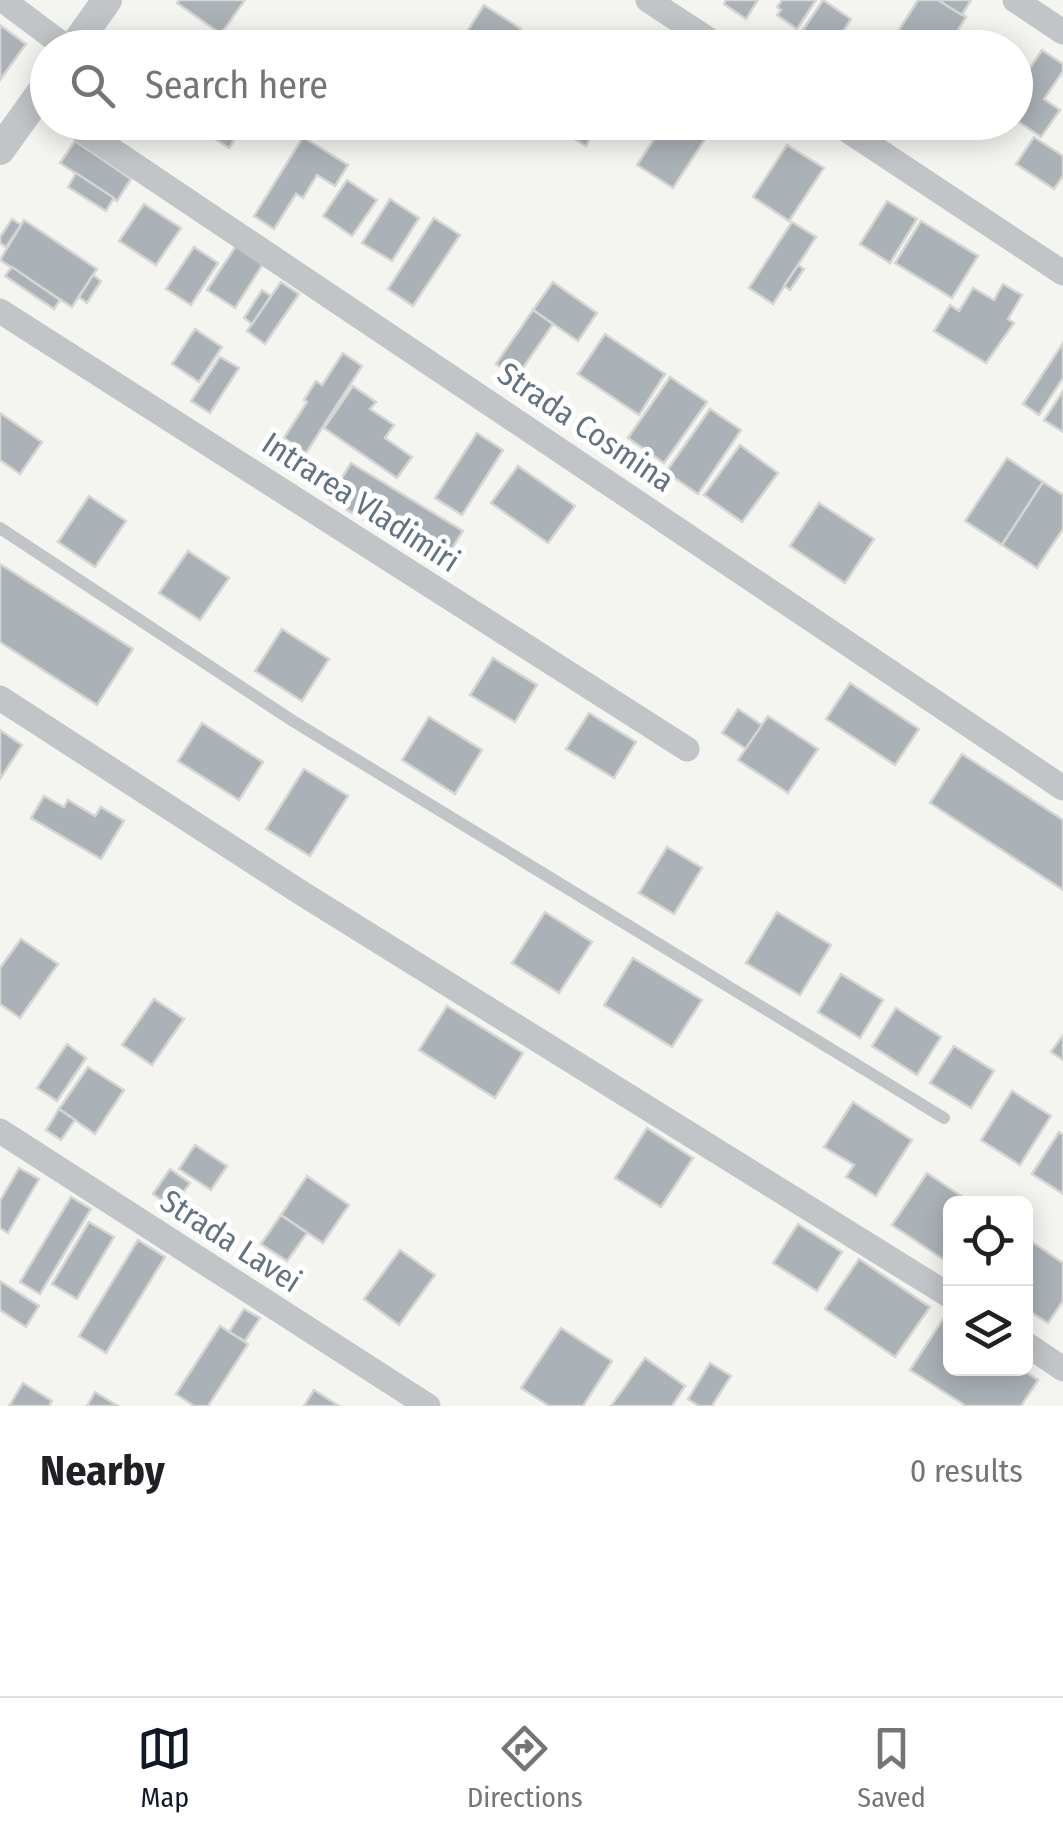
<!DOCTYPE html>
<style>
body{margin:0;font-family:"Fira Sans Condensed",sans-serif;background:#f6f6f6;color:#202124}
.controls{position:absolute;right:30px;bottom:30px;display:grid;overflow:hidden;border-radius:15px;box-shadow:0 5px 25px #0003}
.controls button{width:90px;height:90px;display:grid;place-items:center;padding:0;border:0;border-bottom:2px solid #e0e0e0;background:#fff;color:#202124;font:50px sans-serif}
.list{margin:0;padding:0;list-style:none}
h2{display:flex;justify-content:space-between;align-items:center;height:130px;margin:0;padding:0 40px;font-size:42px}
h2 small{font-size:32px;font-weight:400;color:#757577}
.icon{flex:none;width:55px;height:55px;fill:none;stroke:currentColor;stroke-width:2;stroke-linecap:round;stroke-linejoin:round}
.map{position:relative;flex:none;width:1063px;height:1406px;overflow:hidden}
.search{position:absolute;background:#fff;box-shadow:0 5px 25px #0003;left:30px;right:30px;top:30px;height:110px;display:flex;align-items:center;gap:25px;box-sizing:border-box;padding:0 35px;border-radius:55px;color:#757577;font-size:38px}
.sheet{height:290px;background:#fff}
nav{display:flex;justify-content:space-around;align-items:center;box-sizing:border-box;height:140px;border-top:2px solid #e0e0e0;background:#fff;font-size:28px;color:#757577}
nav a{display:grid;justify-items:center;gap:5px}
nav .on{color:#111827}
.map>svg:first-child{display:block}
.building{fill:#abb2b7;stroke:#d5d5d3;stroke-width:2.5}
.lines{fill:none;stroke-linecap:round;stroke-linejoin:round}
.service{stroke:#c1c5c8;stroke-width:12}
.minor{stroke:#c1c5c8;stroke-width:25}
.tertiary{stroke:#c1c5c8;stroke-width:30}
.labels{text-anchor:middle;dominant-baseline:central;stroke-width:10;stroke-linejoin:round;paint-order:stroke}
.street-label{font-size:32px;fill:#637381;stroke:#fff}
</style>
<div class="map">
<svg width="1063" height="1406" viewBox="0 0 1063 1406">
<rect width="100%" height="100%" fill="#f4f4f0"/>
<g class="building">
<path d="M 179,0 L 245,0 L 221,34 L 177,3 Z"/>
<path d="M 726,0 L 758,0 L 746,19 L 724,4 Z"/>
<path d="M 782,0 L 816,0 L 797,29 L 777,15 L 781,10 L 777,7 Z"/>
<path d="M 823,0 L 851,19 L 835,44 L 823,36 L 815,47 L 799,36 Z"/>
<path d="M 918,0 L 938,0 L 966,17 L 947,48 L 914,48 L 895,36 Z"/>
<path d="M 938,0 L 971,0 L 962,15 Z"/>
<path d="M 484,5 L 521,29 L 509,48 L 472,48 L 461,41 Z"/>
<path d="M 0,25 L 26,44 L 0,80 Z"/>
<path d="M 874,36 L 892,48 L 867,48 Z"/>
<path d="M 1042,50 L 1063,64 L 1063,71 L 1044,99 L 1060,110 L 1041,137 L 1016,120 L 1016,89 Z"/>
<path d="M 204,122 L 246,122 L 229,148 L 200,129 Z"/>
<path d="M 546,122 L 599,122 L 586,146 Z"/>
<path d="M 628,122 L 708,122 L 702,132 L 707,136 L 673,188 L 637,165 L 654,139 Z"/>
<path d="M 303,137 L 348,165 L 335,186 L 317,175 L 303,198 L 296,194 L 274,229 L 254,216 Z"/>
<path d="M 1034,137 L 1063,156 L 1063,176 L 1054,189 L 1016,164 Z"/>
<path d="M 75,141 L 131,179 L 117,201 L 60,163 Z"/>
<path d="M 787,145 L 824,168 L 789,221 L 753,197 Z"/>
<path d="M 76,173 L 114,198 L 106,211 L 68,187 Z"/>
<path d="M 347,180 L 377,200 L 352,236 L 323,216 Z"/>
<path d="M 390,199 L 419,218 L 392,261 L 362,243 Z"/>
<path d="M 887,201 L 917,219 L 890,263 L 860,244 Z"/>
<path d="M 144,204 L 181,228 L 156,265 L 119,241 Z"/>
<path d="M 434,218 L 460,235 L 413,306 L 388,289 Z"/>
<path d="M 12,219 L 21,225 L 6,247 L 0,243 L 0,237 Z"/>
<path d="M 24,220 L 97,269 L 72,307 L 0,260 Z"/>
<path d="M 921,221 L 978,256 L 952,298 L 895,263 Z"/>
<path d="M 792,222 L 816,237 L 773,304 L 749,288 Z"/>
<path d="M 236,246 L 263,264 L 235,308 L 207,290 Z"/>
<path d="M 194,247 L 218,263 L 191,305 L 166,289 Z"/>
<path d="M 798,265 L 804,269 L 790,290 L 784,286 Z"/>
<path d="M 12,267 L 60,300 L 54,309 L 5,276 Z"/>
<path d="M 93,275 L 101,281 L 87,303 L 79,297 Z"/>
<path d="M 281,282 L 299,294 L 265,344 L 247,331 Z"/>
<path d="M 553,282 L 597,313 L 578,341 L 533,310 Z"/>
<path d="M 1003,284 L 1022,295 L 1008,319 L 1014,323 L 986,363 L 934,331 L 950,305 L 959,311 L 973,288 L 994,300 Z"/>
<path d="M 262,290 L 271,296 L 252,324 L 244,318 Z"/>
<path d="M 533,310 L 553,324 L 516,378 L 496,364 Z"/>
<path d="M 195,329 L 222,347 L 199,382 L 172,364 Z"/>
<path d="M 605,334 L 665,374 L 639,415 L 578,374 Z"/>
<path d="M 1063,343 L 1063,378 L 1039,415 L 1023,404 Z"/>
<path d="M 343,353 L 362,366 L 306,453 L 284,438 L 307,402 L 304,400 L 316,381 L 322,385 Z"/>
<path d="M 220,357 L 239,368 L 210,413 L 191,401 Z"/>
<path d="M 670,377 L 707,402 L 664,463 L 628,438 Z"/>
<path d="M 353,386 L 376,402 L 370,409 L 394,425 L 385,438 L 412,457 L 397,478 L 324,428 Z"/>
<path d="M 1063,391 L 1063,432 L 1044,420 Z"/>
<path d="M 710,409 L 741,430 L 698,494 L 666,472 Z"/>
<path d="M 0,413 L 42,442 L 20,474 L 0,460 Z"/>
<path d="M 477,433 L 503,450 L 462,515 L 435,498 Z"/>
<path d="M 740,445 L 778,473 L 742,522 L 704,495 Z"/>
<path d="M 1007,458 L 1043,482 L 1002,545 L 965,521 Z"/>
<path d="M 351,463 L 463,531 L 441,566 L 329,499 Z"/>
<path d="M 518,466 L 575,506 L 548,543 L 491,503 Z"/>
<path d="M 1043,482 L 1063,495 L 1063,529 L 1037,568 L 1002,545 Z"/>
<path d="M 89,496 L 126,521 L 95,567 L 58,542 Z"/>
<path d="M 819,503 L 874,539 L 845,583 L 790,546 Z"/>
<path d="M 188,551 L 229,578 L 200,620 L 159,593 Z"/>
<path d="M 0,564 L 133,649 L 97,705 L 0,642 Z"/>
<path d="M 282,629 L 329,659 L 302,701 L 255,671 Z"/>
<path d="M 493,658 L 537,685 L 515,722 L 470,695 Z"/>
<path d="M 850,683 L 919,729 L 895,765 L 826,719 Z"/>
<path d="M 738,709 L 762,725 L 746,749 L 722,733 Z"/>
<path d="M 589,713 L 636,742 L 614,778 L 566,749 Z"/>
<path d="M 768,716 L 818,749 L 788,793 L 738,760 Z"/>
<path d="M 429,717 L 482,750 L 455,794 L 402,760 Z"/>
<path d="M 202,723 L 263,762 L 239,800 L 178,761 Z"/>
<path d="M 0,730 L 22,745 L 0,779 Z"/>
<path d="M 962,754 L 1063,820 L 1063,890 L 930,803 Z"/>
<path d="M 304,769 L 348,796 L 310,856 L 266,829 Z"/>
<path d="M 44,796 L 64,807 L 68,800 L 95,816 L 101,807 L 124,821 L 101,859 L 31,818 Z"/>
<path d="M 667,847 L 702,868 L 674,914 L 639,893 Z"/>
<path d="M 545,912 L 592,942 L 559,993 L 512,963 Z"/>
<path d="M 777,912 L 831,945 L 800,995 L 746,963 Z"/>
<path d="M 21,939 L 58,964 L 20,1018 L 0,1004 L 0,968 Z"/>
<path d="M 633,958 L 702,1000 L 672,1047 L 604,1005 Z"/>
<path d="M 841,974 L 883,1000 L 860,1038 L 818,1012 Z"/>
<path d="M 154,999 L 184,1019 L 152,1065 L 122,1045 Z"/>
<path d="M 447,1006 L 523,1053 L 495,1098 L 419,1050 Z"/>
<path d="M 896,1008 L 941,1037 L 917,1075 L 872,1046 Z"/>
<path d="M 1063,1035 L 1063,1060 L 1051,1052 Z"/>
<path d="M 67,1044 L 86,1058 L 57,1101 L 37,1088 Z"/>
<path d="M 954,1046 L 994,1071 L 971,1108 L 930,1083 Z"/>
<path d="M 88,1067 L 124,1090 L 95,1134 L 59,1109 Z"/>
<path d="M 1012,1091 L 1051,1116 L 1020,1165 L 981,1140 Z"/>
<path d="M 853,1102 L 912,1140 L 876,1196 L 846,1177 L 854,1165 L 824,1147 Z"/>
<path d="M 59,1109 L 75,1120 L 61,1140 L 46,1130 Z"/>
<path d="M 647,1128 L 693,1158 L 661,1207 L 615,1178 Z"/>
<path d="M 1059,1132 L 1063,1135 L 1063,1194 L 1032,1174 Z"/>
<path d="M 195,1145 L 227,1166 L 211,1190 L 179,1169 Z"/>
<path d="M 19,1168 L 39,1179 L 8,1233 L 0,1228 L 0,1201 Z"/>
<path d="M 170,1169 L 190,1183 L 172,1207 L 153,1194 Z"/>
<path d="M 927,1173 L 973,1204 L 950,1204 L 950,1264 L 892,1225 Z"/>
<path d="M 307,1176 L 349,1205 L 323,1243 L 281,1215 Z"/>
<path d="M 71,1197 L 91,1209 L 40,1294 L 20,1282 Z"/>
<path d="M 281,1215 L 307,1233 L 287,1261 L 261,1244 Z"/>
<path d="M 89,1222 L 114,1237 L 77,1299 L 52,1284 Z"/>
<path d="M 798,1224 L 842,1252 L 817,1291 L 773,1263 Z"/>
<path d="M 1026,1238 L 1063,1263 L 1063,1301 L 1048,1323 L 1026,1309 Z"/>
<path d="M 138,1240 L 165,1257 L 106,1353 L 79,1336 Z"/>
<path d="M 400,1250 L 435,1275 L 399,1325 L 364,1299 Z"/>
<path d="M 859,1259 L 930,1307 L 895,1357 L 825,1309 Z"/>
<path d="M 0,1281 L 39,1306 L 26,1327 L 0,1310 Z"/>
<path d="M 244,1309 L 260,1318 L 245,1341 L 229,1332 Z"/>
<path d="M 943,1319 L 950,1324 L 950,1368 L 1020,1368 L 1038,1380 L 1021,1406 L 966,1406 L 910,1370 Z"/>
<path d="M 220,1326 L 248,1344 L 208,1406 L 194,1406 L 176,1394 Z"/>
<path d="M 561,1328 L 612,1361 L 583,1406 L 549,1406 L 521,1388 Z"/>
<path d="M 645,1358 L 685,1386 L 672,1406 L 611,1406 Z"/>
<path d="M 710,1363 L 731,1376 L 712,1406 L 699,1406 L 688,1399 Z"/>
<path d="M 23,1383 L 52,1401 L 49,1406 L 9,1406 Z"/>
<path d="M 314,1390 L 339,1406 L 304,1406 Z"/>
<path d="M 95,1392 L 118,1406 L 87,1406 Z"/>
</g>
<g class="lines">
<path class="service" d="M 0,528 L 293,721 L 944,1118"/>
<g class="minor">
<path d="M 3,0 L 67,48"/>
<path d="M 648,0 L 721,48"/>
<path d="M 1015,0 L 1063,32"/>
<path d="M 70,122 L 1063,788"/>
<path d="M 835,122 L 1063,273"/>
<path d="M 0,311 L 687,749"/>
<path d="M 0,698 L 303,894 L 950,1296"/>
<path d="M 0,1131 L 428,1406"/>
<path d="M 1026,1344 L 1063,1369"/>
</g>
<g class="tertiary">
<path d="M 73,48 L 107,0"/>
<path d="M 0,150 L 48,83"/>
</g>
</g>
<g class="labels">
<g class="street-label">
<text transform="translate(586 427) rotate(34)">Strada Cosmina</text>
<text transform="translate(361 502) rotate(33)">Intrarea Vladimiri</text>
<text transform="translate(231 1241) rotate(33)">Strada Lavei</text>
</g>
</g>
</svg>
<div class="controls">
<button><svg class="icon" aria-label="locate" viewBox="0 0 24 24"><circle cx="12" cy="12" r="6"/><path d="M12 2v4M12 18v4M2 12h4M18 12h4"/></svg></button>
<button><svg class="icon" aria-label="layers" viewBox="0 0 24 24"><path d="M12 4l9 5-9 5-9-5zM3 14l9 5 9-5"/></svg></button>
</div>
<div class="search"><svg class="icon" aria-label="search" viewBox="0 0 24 24"><circle cx="10" cy="10" r="6"/><path d="M15 15l6 6"/></svg>Search here</div>
</div>
<section class="sheet">
<h2>Nearby<small>0 results</small></h2>
<ul class="list">
</ul>
</section>
<nav>
<a class="on"><svg class="icon" aria-label="map" viewBox="0 0 24 24"><path d="M3 6l6-2 6 2 6-2v14l-6 2-6-2-6 2zM9 4v14M15 6v14"/></svg>Map</a>
<a><svg class="icon" aria-label="directions" viewBox="0 0 24 24"><path d="M12 3l9 9-9 9-9-9zM9 14v-3h6M13 9l2 2-2 2"/></svg>Directions</a>
<a><svg class="icon" aria-label="saved" viewBox="0 0 24 24"><path d="M7 4h10v16l-5-4-5 4z"/></svg>Saved</a>
</nav>
